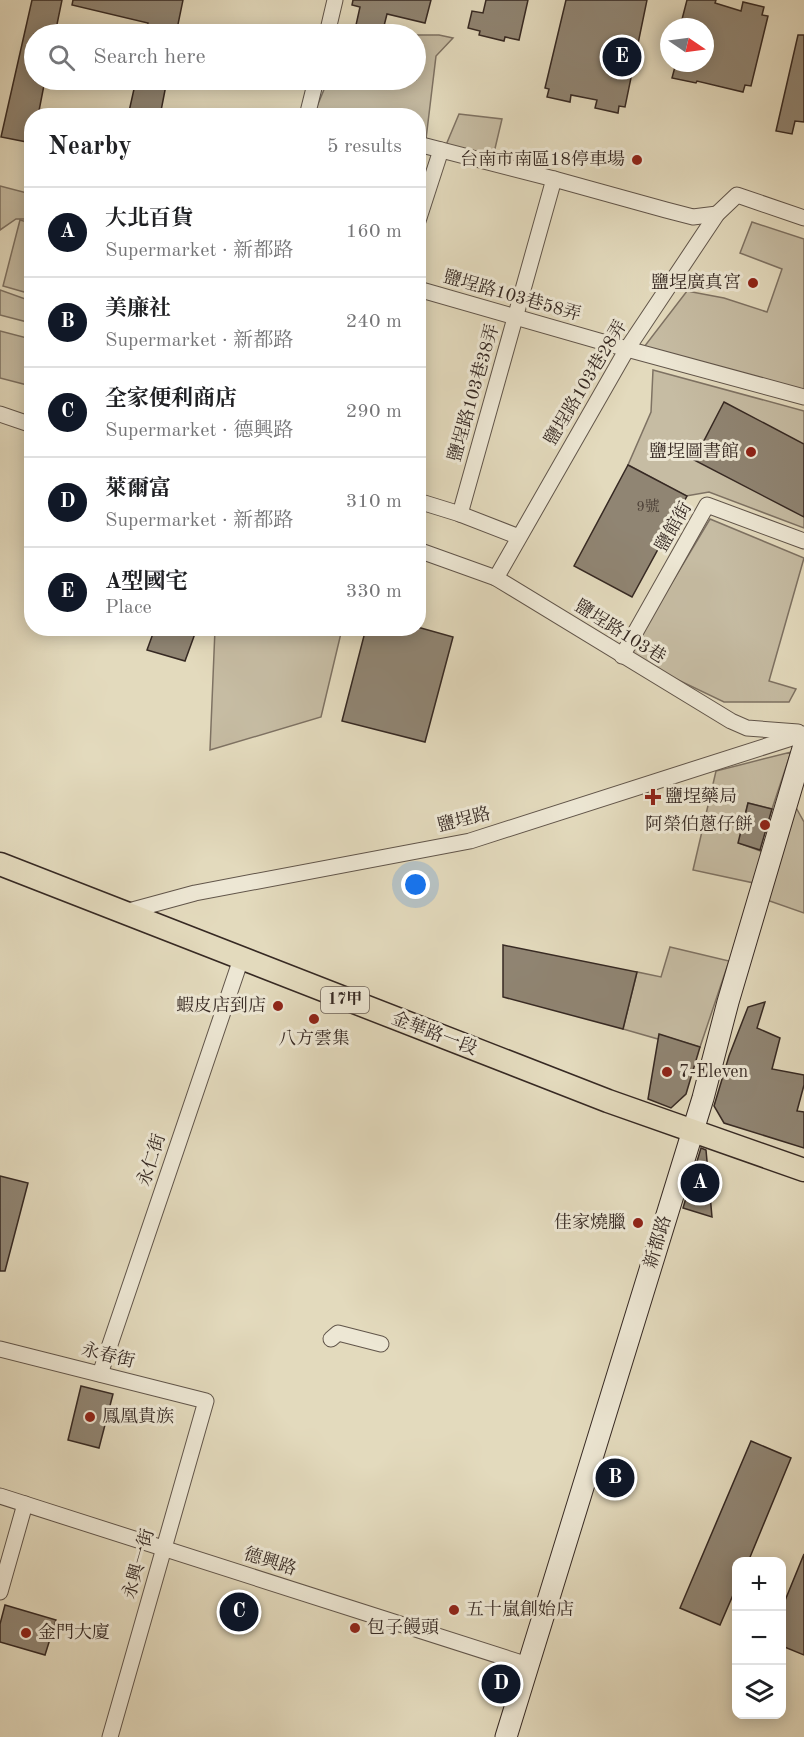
<!DOCTYPE html>
<meta charset="utf-8">
<style>
body{margin:0;font-family:"Old Standard TT","Noto Serif TC",serif;background:#f2f2f2;color:#202124}
.controls{position:absolute;right:18px;bottom:18px;display:grid;overflow:hidden;border-radius:12px;box-shadow:0 3px 15px #0003}
.controls button{width:54px;height:54px;display:grid;place-items:center;padding:0;border:0;border-bottom:2px solid #e0e0e0;background:#fff;color:#202124;font:30px sans-serif}
.compass{position:absolute;left:660px;top:18px;width:54px;height:54px;border-radius:50%;background:#fff;box-shadow:0 3px 15px #0003;rotate:103deg}
.you{position:absolute;left:416px;top:885px;width:21px;height:21px;margin:-15px;border:4px solid #fff;border-radius:50%;background:#1a73e8;box-shadow:0 0 0 9px #1a73e833}
.badge{display:grid;place-items:center;width:39px;height:39px;border-radius:50%;background:#111827;color:#fff;font-size:20px;font-weight:700}
.pin{position:absolute;translate:-50% -50%;border:3px solid #fff;box-shadow:0 2px 6px #0006}
.list{margin:0;padding:0;list-style:none}
h2{display:flex;justify-content:space-between;align-items:center;height:78px;margin:0;padding:0 24px;font-size:26px}
h2 small{font-size:20px;font-weight:400;color:#757577}
.list li{display:grid;grid-template-columns:39px 1fr auto;gap:18px;align-items:center;box-sizing:border-box;height:90px;padding:0 24px;border-top:2px solid #e0e0e0}
.list b{display:block;font-size:22px;white-space:nowrap}
.list p{margin:0;font-size:20px;white-space:nowrap;color:#757577}
.list em{font-size:20px;font-style:normal;color:#757577}
.icon{flex:none;width:33px;height:33px;fill:none;stroke:currentColor;stroke-width:2;stroke-linecap:round;stroke-linejoin:round}
.map{position:relative;flex:none;width:804px;height:1737px;overflow:hidden}
.search{position:absolute;background:#fff;box-shadow:0 3px 15px #0003;left:24px;top:24px;width:402px;height:66px;display:flex;align-items:center;gap:15px;box-sizing:border-box;padding:0 21px;border-radius:33px;color:#757577;font-size:22px}
.panel{position:absolute;background:#fff;box-shadow:0 3px 15px #0003;left:24px;top:108px;width:402px;height:528px;border-radius:24px}
.map>svg:first-child{display:block}
.green{fill:#c6bca3;stroke:#7e7263;stroke-width:1.5}
.building{fill:#908573;stroke:#362923;stroke-width:1.5}
.lines{fill:none;stroke-linecap:round;stroke-linejoin:round}
.street-casing{stroke:#61554a;stroke-width:17}
.secondary-casing{stroke:#362923;stroke-width:23}
.primary-casing{stroke:#362923;stroke-width:25}
.street{stroke:#ede7d4;stroke-width:15}
.secondary{stroke:#ede7d4;stroke-width:21}
.primary{stroke:#e3dabd;stroke-width:22}
.poi-dot{fill:#8f2418;stroke:#ede7d4;stroke-width:2}
.labels{text-anchor:middle;dominant-baseline:central;stroke-width:6;stroke-linejoin:round;paint-order:stroke}
.number-label{font-size:15px;fill:#4c4037}
.shield{fill:#ede7d4;stroke:#6d6258;stroke-width:1.5}
.shield-label{font-size:16px;font-weight:bold;fill:#362923}
.poi-label{font-size:18px;fill:#362923;stroke:#ede7d4;text-anchor:end}
.street-label{font-size:18px;fill:#362923;stroke:#ede7d4}
</style>
<div class="map">
<svg width="804" height="1737" viewBox="0 0 804 1737">
<rect width="100%" height="100%" fill="#e3dabd"/>
<filter id="stains"><feTurbulence type="fractalNoise" baseFrequency=".00333" numOctaves="4"/><feColorMatrix values="0 0 0 0 .2 0 0 0 0 .09 0 0 0 0 .02 0 0 0 .5 -.17"/></filter>
<radialGradient id="worn" r=".72"><stop offset=".6" stop-color="#630" stop-opacity="0"/><stop offset="1" stop-color="#630" stop-opacity=".3"/></radialGradient>
<g class="green">
<path d="M 416,35 L 439,35 L 453,38 L 436,56 L 426,139 L 419,138 L 418,116 L 313,116 L 328,80 L 416,80 Z"/>
<path d="M 459,114 L 502,119 L 493,157 L 446,145 Z"/>
<path d="M 0,186 L 31,194 L 31,219 L 16,219 L 0,230 Z"/>
<path d="M 20,220 L 31,223 L 31,294 L 3,286 Z"/>
<path d="M 752,222 L 804,239 L 804,393 L 644,347 L 687,291 L 724,298 L 767,312 L 782,269 L 740,253 Z"/>
<path d="M 0,290 L 31,301 L 31,323 L 0,315 Z"/>
<path d="M 0,331 L 31,339 L 31,386 L 0,378 Z"/>
<path d="M 653,370 L 804,411 L 804,528 L 709,492 L 686,496 L 628,465 L 651,412 Z"/>
<path d="M 710,519 L 804,558 L 769,681 L 796,689 L 789,702 L 724,702 L 628,656 Z"/>
<path d="M 215,629 L 342,629 L 321,717 L 210,750 Z"/>
<path d="M 791,752 L 772,809 L 748,803 L 739,843 L 763,852 L 754,883 L 693,870 L 716,771 Z"/>
<path d="M 794,804 L 804,822 L 804,913 L 764,899 Z"/>
<path d="M 670,947 L 729,961 L 700,1047 L 660,1035 L 658,1039 L 623,1029 L 637,972 L 661,977 Z"/>
</g>
<g class="building">
<path d="M 32,0 L 62,0 L 55,34 L 34,34 L 34,80 L 45,80 L 38,116 L 32,116 L 32,143 L 1,137 Z"/>
<path d="M 73,0 L 183,0 L 176,34 L 145,34 L 148,23 L 72,5 Z"/>
<path d="M 353,0 L 431,0 L 425,23 L 387,14 L 382,34 L 354,34 L 360,7 L 352,5 Z"/>
<path d="M 486,0 L 528,0 L 519,40 L 505,37 L 504,41 L 479,35 L 480,31 L 468,28 L 472,11 L 483,13 Z"/>
<path d="M 566,0 L 647,0 L 625,107 L 619,106 L 618,113 L 595,108 L 597,100 L 571,95 L 570,102 L 547,97 L 549,89 L 545,88 Z"/>
<path d="M 687,0 L 716,0 L 715,3 L 741,11 L 743,2 L 764,7 L 762,15 L 768,16 L 751,86 L 745,85 L 743,92 L 697,81 L 696,83 L 672,78 L 676,63 L 705,63 L 705,27 L 680,27 Z"/>
<path d="M 798,35 L 804,35 L 804,122 L 795,121 L 792,134 L 776,131 Z"/>
<path d="M 136,80 L 167,80 L 160,116 L 128,116 Z"/>
<path d="M 724,402 L 804,444 L 804,517 L 694,460 Z"/>
<path d="M 628,465 L 687,496 L 632,597 L 574,566 Z"/>
<path d="M 155,628 L 197,628 L 185,661 L 147,650 Z"/>
<path d="M 366,628 L 421,628 L 453,637 L 425,742 L 342,721 Z"/>
<path d="M 748,803 L 772,809 L 760,850 L 738,843 Z"/>
<path d="M 503,945 L 637,972 L 623,1029 L 503,997 Z"/>
<path d="M 765,1002 L 757,1028 L 780,1038 L 772,1069 L 804,1075 L 804,1085 L 797,1111 L 804,1112 L 804,1148 L 724,1123 L 714,1106 L 729,1056 L 748,1007 Z"/>
<path d="M 659,1034 L 700,1047 L 686,1094 L 671,1108 L 648,1099 Z"/>
<path d="M 701,1148 L 706,1150 L 712,1217 L 683,1208 Z"/>
<path d="M 0,1176 L 28,1183 L 5,1271 L 0,1271 Z"/>
<path d="M 81,1386 L 113,1394 L 99,1448 L 68,1440 Z"/>
<path d="M 751,1441 L 791,1458 L 748,1562 L 736,1562 L 736,1588 L 720,1625 L 680,1608 Z"/>
<path d="M 804,1554 L 804,1655 L 782,1646 L 782,1608 Z"/>
<path d="M 5,1605 L 56,1620 L 45,1655 L 0,1642 L 0,1624 Z"/>
</g>
<g class="lines">
<g class="street-casing">
<g id="street">
<path d="M 327,34 L 335,0"/>
<path d="M 307,116 L 316,80"/>
<path d="M 418,144 L 554,179 L 666,210 L 693,217 L 717,214"/>
<path d="M 418,221 L 441,150"/>
<path d="M 418,289 L 627,349 L 804,397"/>
<path d="M 0,414 L 32,425"/>
<path d="M 418,501 L 460,514 L 519,537"/>
<path d="M 460,514 L 554,179"/>
<path d="M 418,550 L 496,578 L 731,721 L 747,728 L 798,732"/>
<path d="M 496,578 L 627,349 L 717,214 L 737,195 L 804,218"/>
<path d="M 622,656 L 707,505 L 804,541"/>
<path d="M 125,912 L 195,893 L 470,841 L 804,734"/>
<path d="M 331,1339 L 338,1333 L 381,1344"/>
<path d="M 0,1349 L 206,1401 L 110,1737"/>
<path d="M 100,1374 L 241,959"/>
<path d="M 0,1496 L 528,1665"/>
<path d="M 0,1592 L 25,1504"/>
</g>
</g>
<g class="secondary-casing">
<path id="secondary" d="M 506,1737 L 703,1098 L 728,1002 L 804,745"/>
</g>
<g class="primary-casing">
<path id="primary" d="M 0,864 L 608,1101 L 804,1170"/>
</g>
<use href="#street" class="street"/>
<use href="#secondary" class="secondary"/>
<use href="#primary" class="primary"/>
</g>
<g class="poi-dot">
<circle cx="637" cy="160" r="6"/>
<circle cx="753" cy="283" r="6"/>
<circle cx="751" cy="452" r="6"/>
<path d="M650 788h6v6h6v6h-6v6h-6v-6h-6v-6h6z"/>
<circle cx="765" cy="825" r="6"/>
<circle cx="278" cy="1006" r="6"/>
<circle cx="314" cy="1019" r="6"/>
<circle cx="667" cy="1072" r="6"/>
<circle cx="638" cy="1223" r="6"/>
<circle cx="90" cy="1417" r="6"/>
<circle cx="454" cy="1610" r="6"/>
<circle cx="355" cy="1628" r="6"/>
<circle cx="26" cy="1633" r="6"/>
</g>
<g class="labels">
<g class="number-label">
<text x="648" y="507">9號</text>
</g>
<rect class="shield" x="321" y="987" width="48" height="26" rx="4.5"/>
<g class="shield-label">
<text x="345" y="1000">17甲</text>
</g>
<g class="poi-label">
<text x="625" y="160">台南市南區18停車場</text>
<text x="741" y="283">鹽埕廣真宮</text>
<text x="739" y="452">鹽埕圖書館</text>
<text x="665" y="797" text-anchor="start">鹽埕藥局</text>
<text x="753" y="825">阿榮伯蔥仔餅</text>
<text x="266" y="1006">蝦皮店到店</text>
<text x="314" y="1039" text-anchor="middle">八方雲集</text>
<text x="679" y="1072" text-anchor="start">7-Eleven</text>
<text x="626" y="1223">佳家燒臘</text>
<text x="102" y="1417" text-anchor="start">鳳凰貴族</text>
<text x="466" y="1610" text-anchor="start">五十嵐創始店</text>
<text x="367" y="1628" text-anchor="start">包子饅頭</text>
<text x="38" y="1633" text-anchor="start">金門大廈</text>
</g>
<g class="street-label">
<text transform="translate(512 296) rotate(16)">鹽埕路103巷58弄</text>
<text transform="translate(586 383) rotate(-59)">鹽埕路103巷28弄</text>
<text transform="translate(474 393) rotate(-74)">鹽埕路103巷38弄</text>
<text transform="translate(674 527) rotate(-60)">鹽館街</text>
<text transform="translate(620 632) rotate(32)">鹽埕路103巷</text>
<text transform="translate(464 820) rotate(-14)">鹽埕路</text>
<text transform="translate(434 1034) rotate(21)">金華路一段</text>
<text transform="translate(152 1160) rotate(-72)">永仁街</text>
<text transform="translate(658 1242) rotate(-73)">新都路</text>
<text transform="translate(108 1356) rotate(14)">永春街</text>
<text transform="translate(270 1562) rotate(18)">德興路</text>
<text transform="translate(139 1564) rotate(-74)">永興一街</text>
</g>
</g>
<rect width="100%" height="100%" filter="url(#stains)"/>
<rect width="100%" height="100%" fill="url(#worn)"/>
</svg>
<div class="controls">
<button>+</button>
<button>−</button>
<button><svg class="icon" aria-label="layers" viewBox="0 0 24 24"><path d="M12 4l9 5-9 5-9-5zM3 14l9 5 9-5"/></svg></button>
</div>
<svg class="compass" viewBox="-18 -18 36 36"><path d="M0-13l5 13h-10z" fill="#e53935"/><path d="M0 13l5-13h-10z" fill="#757577"/></svg>
<div class="you"></div>
<div class="pin badge" style="left:700px;top:1183px">A</div>
<div class="pin badge" style="left:615px;top:1478px">B</div>
<div class="pin badge" style="left:239px;top:1612px">C</div>
<div class="pin badge" style="left:501px;top:1684px">D</div>
<div class="pin badge" style="left:622px;top:57px">E</div>
<div class="search"><svg class="icon" aria-label="search" viewBox="0 0 24 24"><circle cx="10" cy="10" r="6"/><path d="M15 15l6 6"/></svg>Search here</div>
<section class="panel">
<h2>Nearby<small>5 results</small></h2>
<ul class="list">
<li><span class="badge">A</span><div><b>大北百貨</b><p>Supermarket · 新都路</p></div><em>160 m</em></li>
<li><span class="badge">B</span><div><b>美廉社</b><p>Supermarket · 新都路</p></div><em>240 m</em></li>
<li><span class="badge">C</span><div><b>全家便利商店</b><p>Supermarket · 德興路</p></div><em>290 m</em></li>
<li><span class="badge">D</span><div><b>萊爾富</b><p>Supermarket · 新都路</p></div><em>310 m</em></li>
<li><span class="badge">E</span><div><b>A型國宅</b><p>Place</p></div><em>330 m</em></li>
</ul>
</section>
</div>
